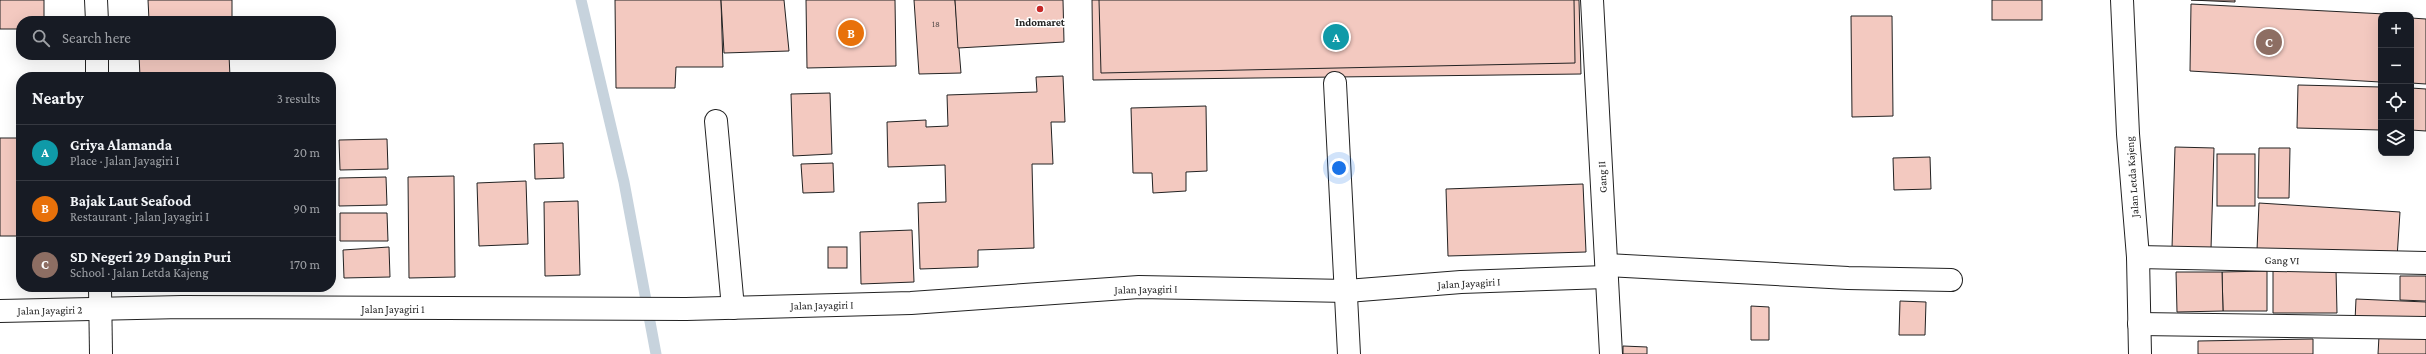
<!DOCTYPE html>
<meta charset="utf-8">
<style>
body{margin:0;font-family:"Crimson Pro",serif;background:#242831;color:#f1f3f6}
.controls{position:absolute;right:12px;top:12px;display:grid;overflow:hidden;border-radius:8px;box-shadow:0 4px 16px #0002}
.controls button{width:36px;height:36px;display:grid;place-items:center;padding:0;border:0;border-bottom:1px solid #363941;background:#171b24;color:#f1f3f6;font:20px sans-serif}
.you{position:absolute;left:1339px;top:168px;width:14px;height:14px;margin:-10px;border:3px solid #fff;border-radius:50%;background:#1a73e8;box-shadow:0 0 0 6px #1a73e833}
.badge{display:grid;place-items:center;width:26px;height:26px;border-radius:50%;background:#db2777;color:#fff;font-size:13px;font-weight:700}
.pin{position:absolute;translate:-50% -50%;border:2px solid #fff;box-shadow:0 1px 4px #0006}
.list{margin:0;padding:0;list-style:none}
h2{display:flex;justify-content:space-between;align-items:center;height:52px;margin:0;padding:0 16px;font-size:17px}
h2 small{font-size:13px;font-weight:400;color:#9ea1a6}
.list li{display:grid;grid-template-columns:26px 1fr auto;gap:12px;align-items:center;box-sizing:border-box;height:56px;padding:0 16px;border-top:1px solid #363941}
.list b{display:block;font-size:15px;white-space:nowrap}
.list p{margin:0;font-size:13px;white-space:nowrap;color:#9ea1a6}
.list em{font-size:13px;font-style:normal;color:#9ea1a6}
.icon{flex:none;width:22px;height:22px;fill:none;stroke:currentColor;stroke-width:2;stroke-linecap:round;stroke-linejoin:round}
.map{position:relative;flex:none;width:2426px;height:354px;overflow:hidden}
.search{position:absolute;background:#171b24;box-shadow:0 4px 16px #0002;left:16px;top:16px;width:320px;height:44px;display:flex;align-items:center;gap:10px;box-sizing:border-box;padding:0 14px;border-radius:16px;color:#9ea1a6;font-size:15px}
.panel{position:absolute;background:#171b24;box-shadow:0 4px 16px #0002;left:16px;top:72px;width:320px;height:220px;border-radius:16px}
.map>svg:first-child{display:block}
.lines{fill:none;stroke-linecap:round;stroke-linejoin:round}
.stream{stroke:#c7d3dd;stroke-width:11}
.building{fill:#f3c9c0;stroke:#222}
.minor-casing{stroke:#222;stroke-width:24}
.tertiary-casing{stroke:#222;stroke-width:24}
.minor{stroke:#fff;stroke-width:22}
.tertiary{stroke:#fff;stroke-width:22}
.poi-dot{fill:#c62828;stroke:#fff;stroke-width:1.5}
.labels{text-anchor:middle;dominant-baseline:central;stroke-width:3;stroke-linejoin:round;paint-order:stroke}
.number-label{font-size:9px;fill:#564c4a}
.poi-label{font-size:11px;font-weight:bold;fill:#222;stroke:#fff}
.street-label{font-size:11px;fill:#222;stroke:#fff}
</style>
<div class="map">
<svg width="2426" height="354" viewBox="0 0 2426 354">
<rect width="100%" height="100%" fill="#fff"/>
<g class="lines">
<path class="stream" d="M 581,0 L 624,182 L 656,354"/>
</g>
<g class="building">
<path d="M 0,0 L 44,0 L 44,21 L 21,21 L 21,29 L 0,29 Z"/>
<path d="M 148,0 L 232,0 L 232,18 L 149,20 Z"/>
<path d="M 615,0 L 721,0 L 723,67 L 676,67 L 675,88 L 616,88 Z"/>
<path d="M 721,0 L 784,0 L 789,51 L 724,53 Z"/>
<path d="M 806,0 L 895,0 L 896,66 L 807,68 Z"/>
<path d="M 914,0 L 955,0 L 961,73 L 919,74 Z"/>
<path d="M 955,0 L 1063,0 L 1064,42 L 958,48 Z"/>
<path d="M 1092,0 L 1579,0 L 1581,74 L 1093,80 Z"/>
<path d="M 1099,0 L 1574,0 L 1575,63 L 1101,73 Z"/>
<rect x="1992" y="0" width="50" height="20"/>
<path d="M 2191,0 L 2235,0 L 2235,2 Z"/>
<path d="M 2191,4 L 2385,14 L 2381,15 L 2380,82 L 2190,71 Z"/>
<path d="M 1851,16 L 1892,16 L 1893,116 L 1852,117 Z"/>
<path d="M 2411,18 L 2426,19 L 2426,84 L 2411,83 Z"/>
<path d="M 139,55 L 229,55 L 230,77 L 140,77 Z"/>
<path d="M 1063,76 L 1065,122 L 1051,122 L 1053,164 L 1032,164 L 1034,248 L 978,250 L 978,267 L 920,269 L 918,203 L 946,202 L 945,165 L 888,167 L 887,122 L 926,120 L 926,127 L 948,126 L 947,95 L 1037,92 L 1036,77 Z"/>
<path d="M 2298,85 L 2381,87 L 2381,130 L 2297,128 Z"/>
<path d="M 2411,88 L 2426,89 L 2426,131 L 2411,130 Z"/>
<path d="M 830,93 L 832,154 L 793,156 L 791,94 Z"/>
<path d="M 1206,106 L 1207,171 L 1186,172 L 1186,191 L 1153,193 L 1152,173 L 1133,173 L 1131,108 Z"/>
<rect x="0" y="138" width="21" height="98"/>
<path d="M 387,139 L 388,169 L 340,170 L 339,140 Z"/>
<path d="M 563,143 L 564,178 L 535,179 L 534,144 Z"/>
<path d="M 2175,147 L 2214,148 L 2211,249 L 2172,248 Z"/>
<path d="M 2259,148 L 2290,148 L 2289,198 L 2258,198 Z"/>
<rect x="2217" y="154" width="38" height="52"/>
<path d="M 1930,157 L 1931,189 L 1894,190 L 1893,158 Z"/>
<path d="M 833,163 L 834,192 L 803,193 L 801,164 Z"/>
<path d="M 454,176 L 455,277 L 409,278 L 408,177 Z"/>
<path d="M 386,177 L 387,205 L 339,206 L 339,178 Z"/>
<path d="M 526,181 L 528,244 L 479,246 L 477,183 Z"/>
<path d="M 1583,184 L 1586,252 L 1448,256 L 1446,189 Z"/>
<path d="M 578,201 L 580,275 L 545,276 L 544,202 Z"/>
<path d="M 2259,203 L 2400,212 L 2397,258 L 2257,250 Z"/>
<path d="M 340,213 L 387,213 L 388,241 L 340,241 Z"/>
<path d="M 912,230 L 914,282 L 861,284 L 860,232 Z"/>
<path d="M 389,247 L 390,277 L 344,278 L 343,250 Z"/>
<rect x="828" y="247" width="19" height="21"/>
<path d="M 2273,270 L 2336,270 L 2337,313 L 2273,313 Z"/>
<path d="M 2267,271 L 2267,311 L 2223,311 L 2222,272 Z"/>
<path d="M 2176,272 L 2222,272 L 2223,311 L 2177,312 Z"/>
<path d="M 2400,276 L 2426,276 L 2426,301 L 2400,300 Z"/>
<path d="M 2356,299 L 2426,302 L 2426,324 L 2355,321 Z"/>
<path d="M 1900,301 L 1926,302 L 1925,335 L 1899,335 Z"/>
<path d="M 1751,306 L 1769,307 L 1769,340 L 1751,340 Z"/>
<path d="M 2379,336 L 2426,338 L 2426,354 L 2378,354 Z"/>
<path d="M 2313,339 L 2313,354 L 2198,354 L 2198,341 Z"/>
<path d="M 1623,346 L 1647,347 L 1647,354 L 1623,354 Z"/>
</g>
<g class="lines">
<g class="minor-casing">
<g id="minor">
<path d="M 1592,0 L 1611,354"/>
<path d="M 1335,83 L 1349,354"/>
<path d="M 716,121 L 733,308"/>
<path d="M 2138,257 L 2426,263"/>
<path d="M 1607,265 L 1848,278 L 1951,280"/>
<path d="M 0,311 L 182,307 L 686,309 L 911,303 L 1139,287 L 1347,291 L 1461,282 L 1606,277"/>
<path d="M 2139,324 L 2426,328"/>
</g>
</g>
<g class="tertiary-casing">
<g id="tertiary">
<path d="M 96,0 L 97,21"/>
<path d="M 2122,0 L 2128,134 L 2138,257 L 2140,354"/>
<path d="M 97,55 L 97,77"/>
<path d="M 100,287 L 101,354"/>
</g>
</g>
<use href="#minor" class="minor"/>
<use href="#tertiary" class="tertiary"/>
</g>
<circle class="poi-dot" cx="1040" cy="9" r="4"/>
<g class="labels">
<g class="number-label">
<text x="936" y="24">18</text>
</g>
<g class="poi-label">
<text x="1040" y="22">Indomaret</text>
</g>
<g class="street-label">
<text transform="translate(1602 177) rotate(-93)">Gang II</text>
<text transform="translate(2132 177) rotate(-94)">Jalan Letda Kajeng</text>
<text transform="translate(2282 260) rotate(1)">Gang VI</text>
<text transform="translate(1469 283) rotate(-3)">Jalan Jayagiri I</text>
<text transform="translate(1146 289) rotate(-1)">Jalan Jayagiri I</text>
<text transform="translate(822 305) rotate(-1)">Jalan Jayagiri I</text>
<text x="393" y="309">Jalan Jayagiri 1</text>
<text transform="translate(50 310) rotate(-1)">Jalan Jayagiri 2</text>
</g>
</g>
</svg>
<div class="controls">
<button>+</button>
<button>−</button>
<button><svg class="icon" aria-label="locate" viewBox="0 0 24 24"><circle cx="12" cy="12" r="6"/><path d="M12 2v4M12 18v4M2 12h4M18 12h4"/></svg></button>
<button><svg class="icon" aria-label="layers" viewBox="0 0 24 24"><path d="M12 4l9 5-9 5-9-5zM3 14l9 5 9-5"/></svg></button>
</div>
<div class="you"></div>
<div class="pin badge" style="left:1336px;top:37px;background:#0f9aa8">A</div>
<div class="pin badge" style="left:851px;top:33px;background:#e8710a">B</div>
<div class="pin badge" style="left:2269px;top:42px;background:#8d6e63">C</div>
<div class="search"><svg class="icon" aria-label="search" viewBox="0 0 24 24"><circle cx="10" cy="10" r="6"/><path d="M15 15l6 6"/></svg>Search here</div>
<section class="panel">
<h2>Nearby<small>3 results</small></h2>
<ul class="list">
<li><span class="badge" style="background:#0f9aa8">A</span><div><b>Griya Alamanda</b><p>Place · Jalan Jayagiri I</p></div><em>20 m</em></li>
<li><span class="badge" style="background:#e8710a">B</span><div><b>Bajak Laut Seafood</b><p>Restaurant · Jalan Jayagiri I</p></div><em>90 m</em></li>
<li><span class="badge" style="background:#8d6e63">C</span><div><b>SD Negeri 29 Dangin Puri</b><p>School · Jalan Letda Kajeng</p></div><em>170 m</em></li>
</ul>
</section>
</div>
